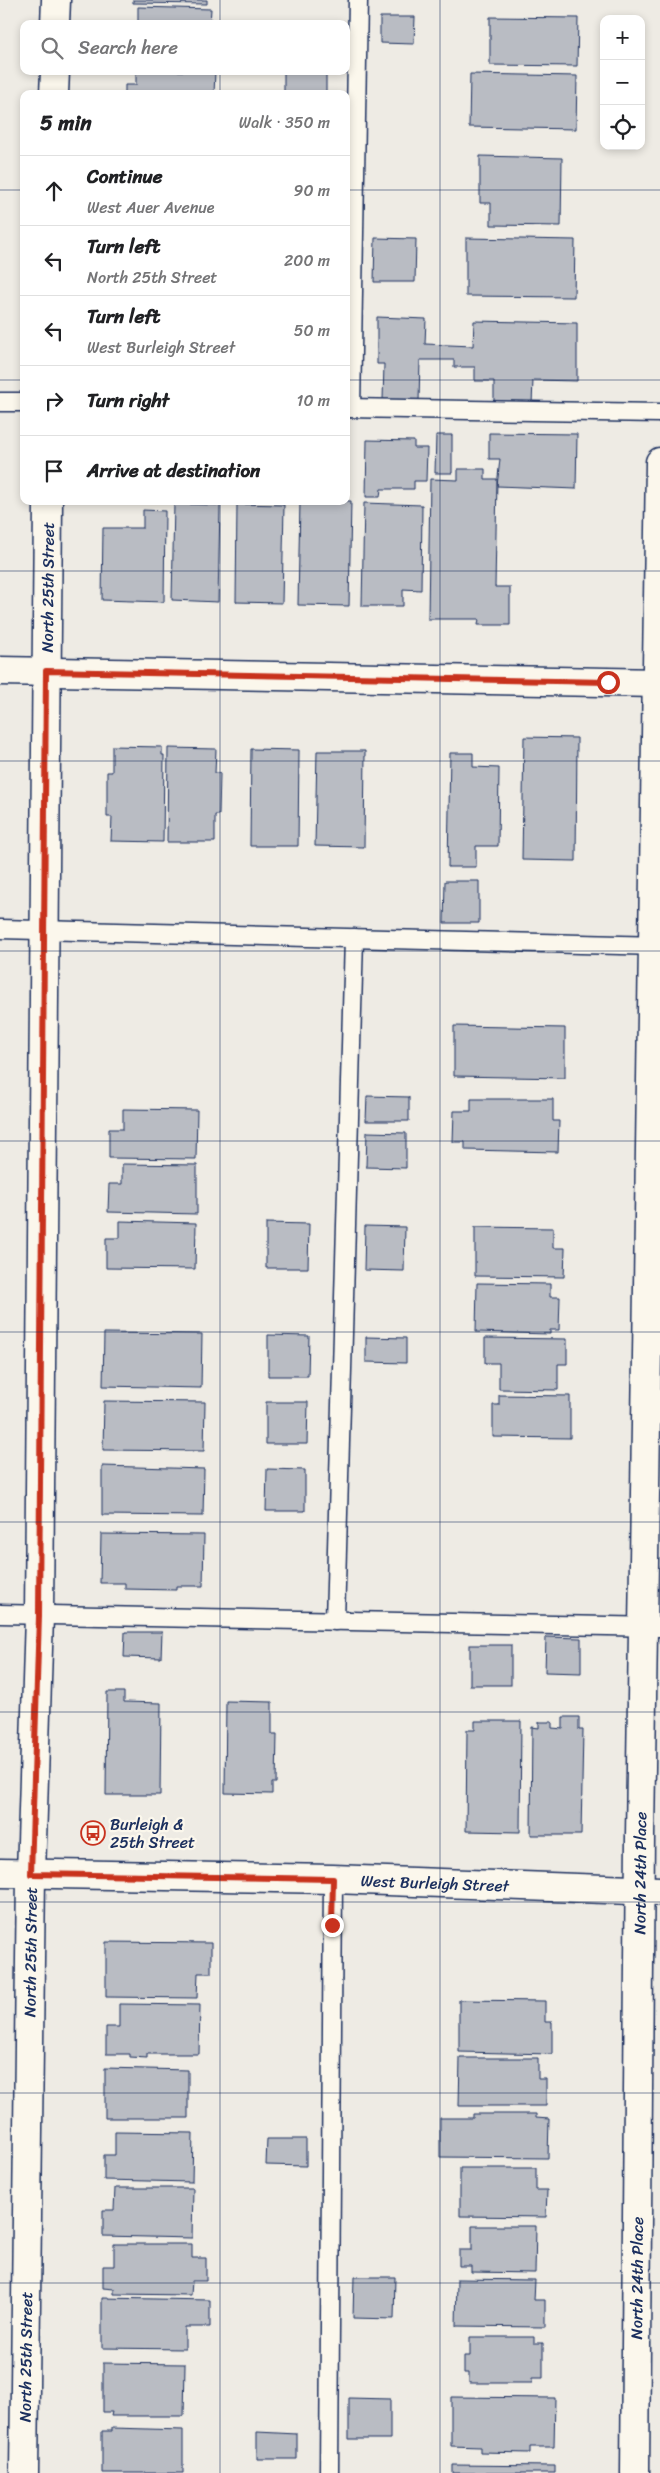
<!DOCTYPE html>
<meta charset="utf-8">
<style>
body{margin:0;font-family:Sriracha,sans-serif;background:#f6f6f6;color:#202124}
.controls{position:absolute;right:15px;top:15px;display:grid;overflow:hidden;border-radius:10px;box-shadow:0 2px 8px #0003}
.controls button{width:45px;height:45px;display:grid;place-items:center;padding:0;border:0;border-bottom:1px solid #e0e0e0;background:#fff;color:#202124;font:25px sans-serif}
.stop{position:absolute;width:15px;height:15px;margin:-11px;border:4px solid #c8321e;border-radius:50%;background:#fff}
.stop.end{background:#c8321e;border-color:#fff;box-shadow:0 1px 5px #0008}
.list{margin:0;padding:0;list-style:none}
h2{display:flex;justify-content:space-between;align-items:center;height:65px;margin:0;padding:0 20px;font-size:21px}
h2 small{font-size:16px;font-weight:400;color:#757577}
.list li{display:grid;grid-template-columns:32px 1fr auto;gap:15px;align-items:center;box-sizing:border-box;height:70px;padding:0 20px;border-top:1px solid #e0e0e0}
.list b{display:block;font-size:19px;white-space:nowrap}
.list p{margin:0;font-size:16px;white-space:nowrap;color:#757577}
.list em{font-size:16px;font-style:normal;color:#757577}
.icon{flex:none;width:28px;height:28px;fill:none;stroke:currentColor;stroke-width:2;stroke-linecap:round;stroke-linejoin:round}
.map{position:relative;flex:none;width:660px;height:2473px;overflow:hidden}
.search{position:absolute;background:#fff;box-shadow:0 2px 8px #0003;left:20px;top:20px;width:330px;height:55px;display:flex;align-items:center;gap:12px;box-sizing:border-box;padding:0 18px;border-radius:10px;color:#757577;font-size:19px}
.panel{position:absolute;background:#fff;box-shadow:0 2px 8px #0003;left:20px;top:90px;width:330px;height:415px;border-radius:10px}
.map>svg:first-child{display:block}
.building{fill:#b9bcc3;stroke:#1b2f5e}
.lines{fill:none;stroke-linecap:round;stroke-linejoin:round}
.service-casing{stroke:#1b2f5e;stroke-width:21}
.minor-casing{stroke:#1b2f5e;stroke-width:31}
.secondary-casing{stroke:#1b2f5e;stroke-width:31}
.service{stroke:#fbf7ec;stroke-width:18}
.minor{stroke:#fbf7ec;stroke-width:28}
.secondary{stroke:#fbf7ec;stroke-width:28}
.route{stroke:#c8321e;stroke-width:6}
.grid{fill:none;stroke:#1b2f5e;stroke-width:1;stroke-opacity:0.55}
.labels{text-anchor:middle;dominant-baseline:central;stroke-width:4.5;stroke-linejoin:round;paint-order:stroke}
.street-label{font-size:16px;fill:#1b2f5e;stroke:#fbf7ec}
.poi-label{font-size:16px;fill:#1b2f5e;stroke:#fbf7ec;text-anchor:start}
</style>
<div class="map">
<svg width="660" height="2473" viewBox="0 0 660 2473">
<rect width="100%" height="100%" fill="#eeebe4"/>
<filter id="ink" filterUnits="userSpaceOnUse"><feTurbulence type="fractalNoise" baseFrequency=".02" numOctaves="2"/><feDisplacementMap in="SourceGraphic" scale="10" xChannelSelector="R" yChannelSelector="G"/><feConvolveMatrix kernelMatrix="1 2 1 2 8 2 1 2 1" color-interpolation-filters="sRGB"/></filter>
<g filter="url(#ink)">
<g class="building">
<path d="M 133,0 L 207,0 L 207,4 L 133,3 Z"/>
<path d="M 138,7 L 211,9 L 210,24 L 138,24 Z"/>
<path d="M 380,17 L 415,17 L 414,44 L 380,43 Z"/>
<path d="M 490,17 L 578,18 L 577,66 L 490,65 Z"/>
<path d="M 136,71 L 215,71 L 214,94 L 125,94 L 125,85 L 136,85 Z"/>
<rect x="284" y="71" width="42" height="23"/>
<path d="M 470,74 L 577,76 L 576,129 L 469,127 Z"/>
<path d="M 480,156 L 562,158 L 561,226 L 491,225 L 491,203 L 480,203 Z"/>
<path d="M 375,238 L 416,239 L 415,282 L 374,282 Z"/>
<path d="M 466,238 L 575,240 L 574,297 L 466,296 Z"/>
<path d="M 377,317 L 426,319 L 425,344 L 473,346 L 474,321 L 577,323 L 577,381 L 533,380 L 532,404 L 494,404 L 494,381 L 475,381 L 475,367 L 454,367 L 454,360 L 420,360 L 419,401 L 383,400 L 384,364 L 377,364 Z"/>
<path d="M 489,433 L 577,434 L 576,489 L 497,486 L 500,459 L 489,459 Z"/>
<path d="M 436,435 L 452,435 L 452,473 L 435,473 Z"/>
<path d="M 367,440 L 414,441 L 414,448 L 427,448 L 426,481 L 414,481 L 414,489 L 381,489 L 380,497 L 366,497 Z"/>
<path d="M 458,469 L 485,469 L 485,479 L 497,479 L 495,587 L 510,587 L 510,625 L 478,625 L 479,619 L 428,619 L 430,479 L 458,480 Z"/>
<path d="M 300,501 L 351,501 L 349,606 L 298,605 Z"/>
<path d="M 364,503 L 422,505 L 421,590 L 403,589 L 403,606 L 362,606 Z"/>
<path d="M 174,504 L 220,505 L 218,602 L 172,600 Z"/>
<path d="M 237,504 L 284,505 L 282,603 L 236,602 Z"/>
<path d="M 143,510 L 165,511 L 164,602 L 102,600 L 103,528 L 143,528 Z"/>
<path d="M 524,737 L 577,738 L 576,861 L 522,860 Z"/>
<path d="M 112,746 L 162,747 L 162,755 L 164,755 L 163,842 L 111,841 L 112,817 L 107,817 L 107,772 L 112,772 Z"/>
<path d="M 168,748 L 216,749 L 215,773 L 220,773 L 219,815 L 215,815 L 215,842 L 167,842 Z"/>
<path d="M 251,749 L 299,750 L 298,846 L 250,846 Z"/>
<path d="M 317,751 L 365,751 L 364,847 L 315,846 Z"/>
<path d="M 450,753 L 473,753 L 473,767 L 499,768 L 498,846 L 476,846 L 476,867 L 448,867 Z"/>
<path d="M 445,881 L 479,881 L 479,923 L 444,923 Z"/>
<path d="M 454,1026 L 565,1028 L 565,1078 L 454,1076 Z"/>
<path d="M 367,1096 L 409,1097 L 409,1121 L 366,1121 Z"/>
<path d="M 471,1099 L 553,1099 L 553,1121 L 559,1121 L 558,1152 L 465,1150 L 465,1142 L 453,1142 L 454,1111 L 471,1111 Z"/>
<path d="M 123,1109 L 197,1110 L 196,1159 L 109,1158 L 109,1129 L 123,1129 Z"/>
<path d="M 367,1132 L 406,1133 L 406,1168 L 366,1167 Z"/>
<path d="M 122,1164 L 197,1165 L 197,1214 L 108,1212 L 109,1184 L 122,1184 Z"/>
<path d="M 120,1221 L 196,1223 L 195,1269 L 106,1268 L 106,1238 L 120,1238 Z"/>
<path d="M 266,1223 L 309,1224 L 308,1268 L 266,1268 Z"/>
<path d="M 365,1226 L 405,1227 L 404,1271 L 364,1270 Z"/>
<path d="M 475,1227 L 553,1228 L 553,1248 L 565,1248 L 564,1277 L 475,1276 Z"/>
<path d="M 477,1283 L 550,1284 L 550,1297 L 560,1297 L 559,1330 L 550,1330 L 550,1334 L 476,1332 Z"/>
<path d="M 104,1333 L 202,1334 L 201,1388 L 103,1386 Z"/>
<path d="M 268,1335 L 309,1336 L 308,1376 L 268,1376 Z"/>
<path d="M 366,1337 L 406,1338 L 406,1363 L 366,1362 Z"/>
<path d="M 485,1338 L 567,1339 L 567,1364 L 558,1364 L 558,1390 L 499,1389 L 499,1363 L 485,1363 Z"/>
<path d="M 499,1395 L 570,1396 L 570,1438 L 493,1437 L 493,1405 L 499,1405 Z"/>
<path d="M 104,1401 L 205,1402 L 204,1451 L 103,1450 Z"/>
<path d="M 266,1402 L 308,1402 L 307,1444 L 266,1444 Z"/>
<path d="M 102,1466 L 204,1469 L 203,1516 L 102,1515 Z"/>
<path d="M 267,1469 L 305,1470 L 305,1511 L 266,1511 Z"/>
<path d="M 101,1534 L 204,1535 L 203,1586 L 176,1586 L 176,1590 L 125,1589 L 125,1583 L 100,1583 Z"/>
<path d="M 125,1632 L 162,1632 L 161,1658 L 124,1657 Z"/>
<path d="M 546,1637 L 581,1638 L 581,1673 L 545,1672 Z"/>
<rect x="470" y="1645" width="41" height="40"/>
<path d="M 107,1692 L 124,1692 L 124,1702 L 161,1703 L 160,1795 L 106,1795 Z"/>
<path d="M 226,1701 L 272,1702 L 272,1734 L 277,1734 L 276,1783 L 272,1783 L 272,1794 L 225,1793 Z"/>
<path d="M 563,1717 L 579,1717 L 579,1730 L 583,1730 L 581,1835 L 531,1835 L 532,1727 L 539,1728 L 539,1722 L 552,1722 L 552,1728 L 563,1729 Z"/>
<path d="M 475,1721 L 521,1721 L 520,1832 L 466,1831 L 467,1730 L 475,1730 Z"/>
<path d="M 106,1942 L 211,1943 L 211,1973 L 198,1973 L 197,1998 L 106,1997 Z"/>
<path d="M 459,2000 L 545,2001 L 545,2022 L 552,2022 L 552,2054 L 459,2052 Z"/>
<path d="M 119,2004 L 200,2005 L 199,2054 L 147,2054 L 147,2058 L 130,2057 L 130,2054 L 106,2054 L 106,2027 L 119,2027 Z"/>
<path d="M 460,2058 L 538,2058 L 538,2079 L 546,2079 L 546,2106 L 459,2106 Z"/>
<path d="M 105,2068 L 188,2070 L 188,2118 L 105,2118 Z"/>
<path d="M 473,2114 L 536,2114 L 536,2118 L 549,2119 L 548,2158 L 440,2157 L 440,2118 L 473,2118 Z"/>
<path d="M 115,2132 L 193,2133 L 192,2182 L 104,2180 L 104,2155 L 115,2155 Z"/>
<path d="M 267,2139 L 306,2139 L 306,2166 L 266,2165 Z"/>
<path d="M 460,2168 L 536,2168 L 536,2190 L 547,2190 L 546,2217 L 460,2216 Z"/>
<path d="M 115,2188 L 193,2188 L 192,2238 L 103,2236 L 103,2210 L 114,2210 Z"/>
<path d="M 472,2226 L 536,2226 L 535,2273 L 471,2272 L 471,2266 L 459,2266 L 459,2250 L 472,2250 Z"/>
<path d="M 114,2244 L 192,2244 L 192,2258 L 206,2258 L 206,2281 L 192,2281 L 191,2295 L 114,2294 L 114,2289 L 103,2288 L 103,2266 L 114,2266 Z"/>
<path d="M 354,2277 L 395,2277 L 394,2319 L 353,2318 Z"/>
<path d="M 457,2279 L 535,2280 L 534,2300 L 545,2300 L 545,2327 L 456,2326 Z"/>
<path d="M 102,2298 L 210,2300 L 210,2327 L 185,2327 L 185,2349 L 102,2348 Z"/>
<path d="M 470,2337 L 534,2337 L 534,2343 L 543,2343 L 543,2378 L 532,2378 L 532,2383 L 469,2383 L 469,2373 L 464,2373 L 464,2356 L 470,2356 Z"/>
<path d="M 103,2363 L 185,2364 L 184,2416 L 111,2416 L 112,2412 L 103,2412 Z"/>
<path d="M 451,2397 L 555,2398 L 554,2447 L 530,2447 L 530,2453 L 480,2452 L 480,2447 L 451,2446 Z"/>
<path d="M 349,2398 L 390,2399 L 390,2439 L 349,2439 Z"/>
<path d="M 112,2428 L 183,2430 L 183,2473 L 102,2473 L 102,2431 L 112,2431 Z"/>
<path d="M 257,2432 L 297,2434 L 297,2459 L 257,2459 Z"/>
<path d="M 453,2465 L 555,2466 L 555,2473 L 453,2473 Z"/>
</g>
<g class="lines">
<g class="service-casing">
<g id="service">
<path d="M 0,402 L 24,402"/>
<path d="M 346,408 L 660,413"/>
<path d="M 351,408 L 358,0"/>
<path d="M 0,929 L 660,946"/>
<path d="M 0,1614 L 660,1627"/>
<path d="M 335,1621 L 354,938"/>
<path d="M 329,2473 L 333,1879"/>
</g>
</g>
<g class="minor-casing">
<g id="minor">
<path d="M 55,24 L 56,0"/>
<path d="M 54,94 L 55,71"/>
<path d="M 0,671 L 660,683"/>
<path id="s1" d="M 24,2473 L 31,1874 L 39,1616 L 48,501"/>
<path id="s2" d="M 635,2473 L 640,1836 L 660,462"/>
</g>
</g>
<g class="secondary-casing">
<g id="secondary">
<path id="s3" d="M 0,1873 L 333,1879 L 660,1891"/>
</g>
</g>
<use href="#service" class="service"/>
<use href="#minor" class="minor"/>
<use href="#secondary" class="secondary"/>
</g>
</g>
<g class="lines" filter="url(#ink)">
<path class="route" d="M 332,1925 L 333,1879 L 31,1874 L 39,1616 L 46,671 L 608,682"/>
</g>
<path class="grid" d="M 220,0 L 220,24M 440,0 L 440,2473M 220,71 L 220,94M 0,190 L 24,190M 346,190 L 660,190M 0,380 L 24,380M 346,380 L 660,380M 220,501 L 220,2473M 0,571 L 660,571M 0,761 L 660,761M 0,951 L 660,951M 0,1141 L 660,1141M 0,1332 L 660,1332M 0,1522 L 660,1522M 0,1712 L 660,1712M 0,1902 L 660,1902M 0,2093 L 660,2093M 0,2283 L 660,2283"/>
<defs>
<g id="bus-ring" transform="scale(1.25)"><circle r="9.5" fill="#fbf7ec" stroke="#c8321e" stroke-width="1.5"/><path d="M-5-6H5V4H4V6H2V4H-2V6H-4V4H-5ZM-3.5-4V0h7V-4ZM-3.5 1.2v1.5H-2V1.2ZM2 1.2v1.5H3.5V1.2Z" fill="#c8321e"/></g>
</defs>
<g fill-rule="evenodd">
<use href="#bus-ring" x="93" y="1833"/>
</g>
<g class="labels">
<g class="street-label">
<text stroke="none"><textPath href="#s1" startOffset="1886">North 25th Street</textPath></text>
<text stroke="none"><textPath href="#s2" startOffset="600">North 24th Place</textPath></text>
<text stroke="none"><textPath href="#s3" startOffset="435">West Burleigh Street</textPath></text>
<text stroke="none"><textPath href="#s1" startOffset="521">North 25th Street</textPath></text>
<text stroke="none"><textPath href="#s2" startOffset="195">North 24th Place</textPath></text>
<text stroke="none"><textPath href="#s1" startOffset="116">North 25th Street</textPath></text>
</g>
<g class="poi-label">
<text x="110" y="1824">Burleigh &amp;<tspan x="110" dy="18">25th Street</tspan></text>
</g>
</g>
</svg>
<div class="controls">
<button>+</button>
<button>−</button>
<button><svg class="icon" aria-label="locate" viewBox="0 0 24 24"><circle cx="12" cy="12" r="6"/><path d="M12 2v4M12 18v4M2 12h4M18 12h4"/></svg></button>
</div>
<div class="stop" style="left:608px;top:682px"></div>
<div class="stop end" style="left:332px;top:1925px"></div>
<div class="search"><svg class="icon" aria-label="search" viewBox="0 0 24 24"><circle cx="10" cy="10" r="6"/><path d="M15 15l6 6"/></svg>Search here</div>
<section class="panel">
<h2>5 min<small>Walk · 350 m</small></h2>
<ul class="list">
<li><svg class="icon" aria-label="ahead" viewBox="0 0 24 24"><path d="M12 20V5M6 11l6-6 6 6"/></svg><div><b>Continue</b><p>West Auer Avenue</p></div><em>90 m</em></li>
<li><svg class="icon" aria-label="left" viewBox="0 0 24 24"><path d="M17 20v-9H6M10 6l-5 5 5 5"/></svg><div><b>Turn left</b><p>North 25th Street</p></div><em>200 m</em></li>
<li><svg class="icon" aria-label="left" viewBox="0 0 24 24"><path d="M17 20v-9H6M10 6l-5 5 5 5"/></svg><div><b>Turn left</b><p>West Burleigh Street</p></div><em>50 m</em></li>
<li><svg class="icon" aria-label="right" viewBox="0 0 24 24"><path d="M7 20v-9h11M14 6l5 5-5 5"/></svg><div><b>Turn right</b></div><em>10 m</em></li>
<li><svg class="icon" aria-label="arrive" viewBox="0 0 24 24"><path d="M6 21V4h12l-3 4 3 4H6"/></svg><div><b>Arrive at destination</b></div></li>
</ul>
</section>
</div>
